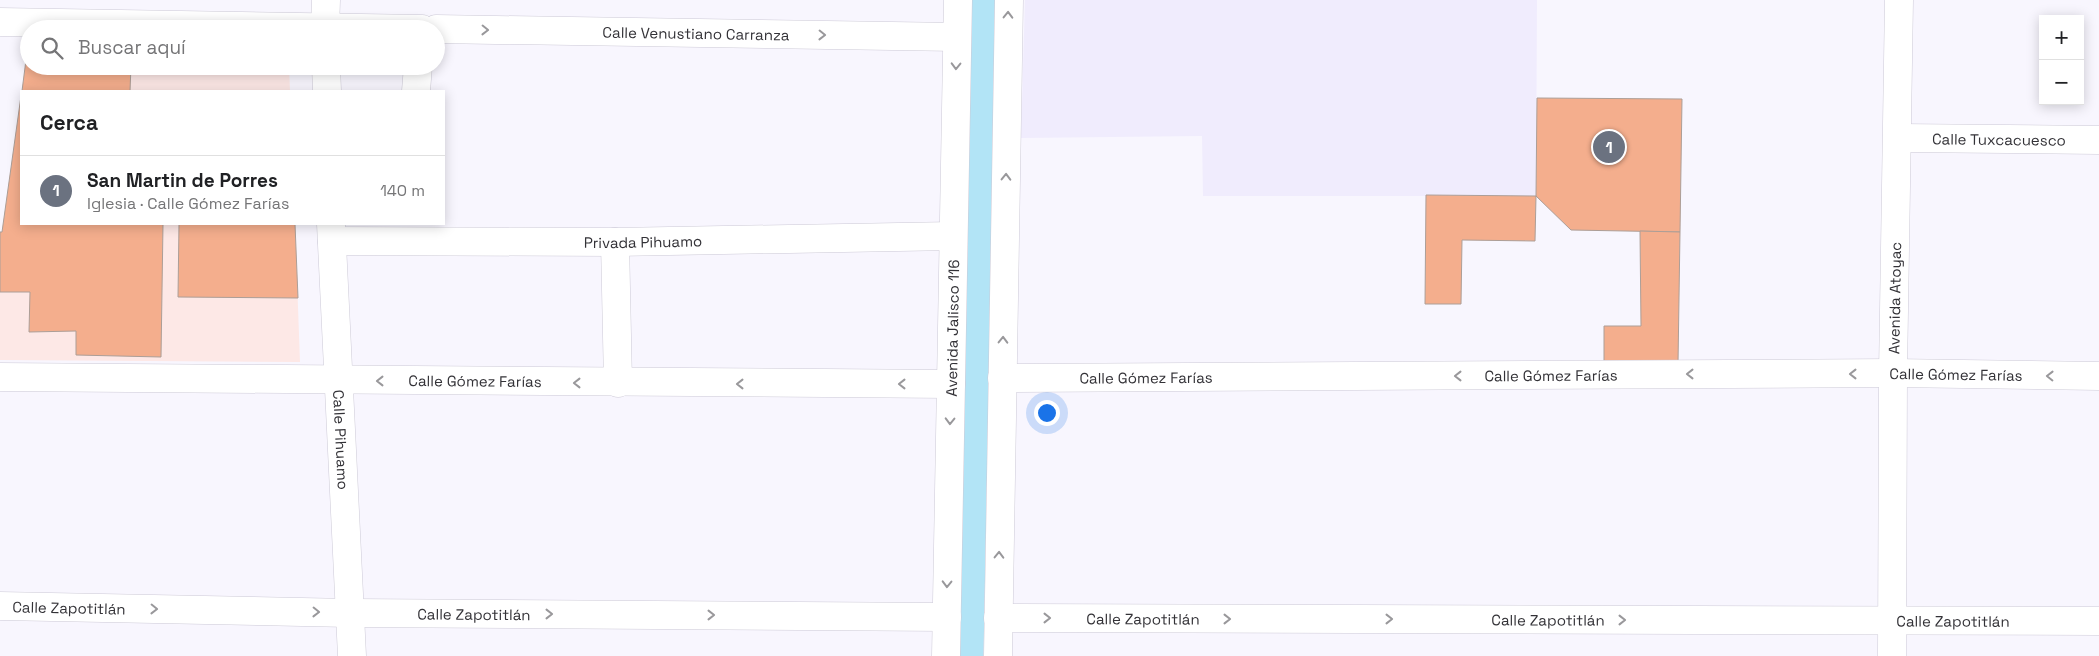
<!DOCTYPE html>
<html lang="es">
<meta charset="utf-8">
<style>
body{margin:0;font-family:"Space Grotesk",sans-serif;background:#f2f2f2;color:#202124}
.controls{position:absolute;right:15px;top:15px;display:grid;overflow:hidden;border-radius:0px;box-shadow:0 2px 12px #0003}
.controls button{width:45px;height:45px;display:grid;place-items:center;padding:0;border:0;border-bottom:1px solid #e0e0e0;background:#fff;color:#202124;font:25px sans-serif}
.you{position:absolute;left:1046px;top:412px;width:18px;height:18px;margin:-12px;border:4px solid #fff;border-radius:50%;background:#1a73e8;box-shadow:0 0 0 8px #1a73e833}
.badge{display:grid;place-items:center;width:32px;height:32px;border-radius:50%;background:#625a26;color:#fff;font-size:16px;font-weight:700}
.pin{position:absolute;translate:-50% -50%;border:2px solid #fff;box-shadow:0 1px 5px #0006}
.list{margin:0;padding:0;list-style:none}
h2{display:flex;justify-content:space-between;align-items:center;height:65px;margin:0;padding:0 20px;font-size:21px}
h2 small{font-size:16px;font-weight:400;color:#757577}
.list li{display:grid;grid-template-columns:32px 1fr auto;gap:15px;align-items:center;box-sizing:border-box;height:70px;padding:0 20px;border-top:1px solid #e0e0e0}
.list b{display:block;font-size:19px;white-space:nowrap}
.list p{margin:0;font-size:16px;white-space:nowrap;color:#757577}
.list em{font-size:16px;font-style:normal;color:#757577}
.icon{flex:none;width:28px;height:28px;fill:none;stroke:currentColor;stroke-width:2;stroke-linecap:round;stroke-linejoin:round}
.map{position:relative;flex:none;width:2099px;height:656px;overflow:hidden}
.search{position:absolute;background:#fff;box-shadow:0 2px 12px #0003;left:20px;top:20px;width:425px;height:55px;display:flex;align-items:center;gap:12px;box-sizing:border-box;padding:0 18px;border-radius:28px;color:#757577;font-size:19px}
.panel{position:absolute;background:#fff;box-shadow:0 2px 12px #0003;left:20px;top:90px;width:425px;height:135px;border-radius:0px}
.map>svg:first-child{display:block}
.built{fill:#f0ecfd}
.medical{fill:#fde8e6}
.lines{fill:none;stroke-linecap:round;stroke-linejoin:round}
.canal{stroke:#b2e4f6;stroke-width:31}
.building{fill:#f4ae8d;stroke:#ac9e97}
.minor-casing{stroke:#cdcad7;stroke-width:29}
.minor{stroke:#fff;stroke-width:28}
.oneway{stroke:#99989b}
.labels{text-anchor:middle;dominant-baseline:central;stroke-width:4;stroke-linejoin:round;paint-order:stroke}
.street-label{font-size:15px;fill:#333237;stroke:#f8f6fe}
</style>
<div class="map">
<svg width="2099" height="656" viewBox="0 0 2099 656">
<rect width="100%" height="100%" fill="#f8f6fe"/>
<path class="built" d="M 1025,0 L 1537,0 L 1536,196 L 1203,196 L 1202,136 L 1021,138 Z"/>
<g class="medical">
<path d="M 27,52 L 29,66 L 289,66 L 290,91 L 22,91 Z"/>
<path d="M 21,96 L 21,224 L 295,224 L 300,362 L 0,360 L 0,232 L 2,232 Z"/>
</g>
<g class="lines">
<path class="canal" d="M 968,656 L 981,0"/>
</g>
<g class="building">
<path d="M 27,52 L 29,66 L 131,66 L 130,91 L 22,91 Z"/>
<path d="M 21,96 L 21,224 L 163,224 L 161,357 L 76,355 L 76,331 L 29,332 L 30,292 L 0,292 L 0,232 L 2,232 Z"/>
<path d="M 1537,98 L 1682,99 L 1680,232 L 1571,230 L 1536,196 Z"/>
<path d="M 1426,195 L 1536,196 L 1535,241 L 1462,240 L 1461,304 L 1425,304 Z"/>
<path d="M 179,224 L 295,224 L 298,298 L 178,297 Z"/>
<path d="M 1640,231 L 1680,232 L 1678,364 L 1604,365 L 1604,326 L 1641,326 Z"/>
</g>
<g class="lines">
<g class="minor-casing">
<g id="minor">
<path d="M 0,22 L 422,29"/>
<path d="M 325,29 L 326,0"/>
<path id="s1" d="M 436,29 L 957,37"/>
<path d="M 326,66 L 327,91"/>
<path d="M 416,91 L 418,66"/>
<path id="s2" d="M 1899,138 L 2099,140"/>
<path id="s3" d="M 331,224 L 352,656"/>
<path id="s4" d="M 332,241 L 615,242 L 953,236"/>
<path d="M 615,242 L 618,383"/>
<path id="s5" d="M 0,377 L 951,384"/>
<path id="s6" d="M 1002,378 L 1893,373 L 2099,376"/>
<path id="s7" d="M 0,606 L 350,613 L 947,617"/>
<path id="s8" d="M 998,618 L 2099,621"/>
<path id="s9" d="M 946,656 L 958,0"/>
<path d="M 998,656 L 1009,0"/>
<path id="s10" d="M 1892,656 L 1893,373 L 1899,0"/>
</g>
</g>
<use href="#minor" class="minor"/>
</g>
<defs><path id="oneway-chevron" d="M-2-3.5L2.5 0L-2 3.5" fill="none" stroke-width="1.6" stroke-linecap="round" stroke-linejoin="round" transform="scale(1.25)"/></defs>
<g class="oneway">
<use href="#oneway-chevron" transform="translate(1008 15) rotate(-89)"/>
<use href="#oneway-chevron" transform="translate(485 30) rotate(1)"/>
<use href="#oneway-chevron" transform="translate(822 35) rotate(1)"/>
<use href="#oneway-chevron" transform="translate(956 66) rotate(91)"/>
<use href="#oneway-chevron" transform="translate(1006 177) rotate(-89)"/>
<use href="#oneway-chevron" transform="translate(1003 340) rotate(-89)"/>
<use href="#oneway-chevron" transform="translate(1690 374) rotate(180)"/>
<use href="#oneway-chevron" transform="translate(1853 374) rotate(180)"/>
<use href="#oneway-chevron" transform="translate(1458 376) rotate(180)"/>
<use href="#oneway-chevron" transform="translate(2050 376) rotate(-179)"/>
<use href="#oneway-chevron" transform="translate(380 381) rotate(-180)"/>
<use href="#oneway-chevron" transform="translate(577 383) rotate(-180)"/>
<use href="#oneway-chevron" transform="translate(740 384) rotate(-180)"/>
<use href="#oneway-chevron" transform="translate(902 384) rotate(-180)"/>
<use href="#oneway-chevron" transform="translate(950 421) rotate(91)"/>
<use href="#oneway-chevron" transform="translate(999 555) rotate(-89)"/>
<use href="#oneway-chevron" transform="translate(947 584) rotate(91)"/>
<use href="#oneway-chevron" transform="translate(154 609) rotate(1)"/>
<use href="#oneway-chevron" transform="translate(316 612) rotate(1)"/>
<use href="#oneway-chevron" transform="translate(549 614)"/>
<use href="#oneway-chevron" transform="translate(711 615)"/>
<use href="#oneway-chevron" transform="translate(1047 618)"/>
<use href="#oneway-chevron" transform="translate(1227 619)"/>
<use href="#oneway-chevron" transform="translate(1389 619)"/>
<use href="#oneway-chevron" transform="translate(1622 620)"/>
</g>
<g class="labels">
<g class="street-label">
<text stroke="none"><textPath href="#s1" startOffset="260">Calle Venustiano Carranza</textPath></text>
<text stroke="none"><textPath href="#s2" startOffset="100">Calle Tuxcacuesco</textPath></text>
<text stroke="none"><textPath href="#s4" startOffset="311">Privada Pihuamo</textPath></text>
<text stroke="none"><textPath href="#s10" startOffset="358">Avenida Atoyac</textPath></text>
<text stroke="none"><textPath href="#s9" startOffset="328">Avenida Jalisco 116</textPath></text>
<text stroke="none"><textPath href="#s6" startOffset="954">Calle Gómez Farías</textPath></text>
<text stroke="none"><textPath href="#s6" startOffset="549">Calle Gómez Farías</textPath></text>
<text stroke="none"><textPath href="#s6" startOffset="144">Calle Gómez Farías</textPath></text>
<text stroke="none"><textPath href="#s5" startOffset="475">Calle Gómez Farías</textPath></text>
<text stroke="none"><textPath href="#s3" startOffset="216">Calle Pihuamo</textPath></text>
<text stroke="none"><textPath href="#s7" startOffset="69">Calle Zapotitlán</textPath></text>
<text stroke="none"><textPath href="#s7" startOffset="474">Calle Zapotitlán</textPath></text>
<text stroke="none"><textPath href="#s8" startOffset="145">Calle Zapotitlán</textPath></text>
<text stroke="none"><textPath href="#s8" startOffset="550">Calle Zapotitlán</textPath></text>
<text stroke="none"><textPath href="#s8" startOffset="955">Calle Zapotitlán</textPath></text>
</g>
</g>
</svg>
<div class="controls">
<button>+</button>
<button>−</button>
</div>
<div class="you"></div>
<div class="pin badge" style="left:1609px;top:147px;background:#6b7280">1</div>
<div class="search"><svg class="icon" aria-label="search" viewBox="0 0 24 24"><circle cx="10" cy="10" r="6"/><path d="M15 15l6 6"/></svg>Buscar aquí</div>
<section class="panel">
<h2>Cerca<small></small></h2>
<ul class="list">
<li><span class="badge" style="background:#6b7280">1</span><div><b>San Martin de Porres</b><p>Iglesia · Calle Gómez Farías</p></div><em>140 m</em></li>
</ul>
</section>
</div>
